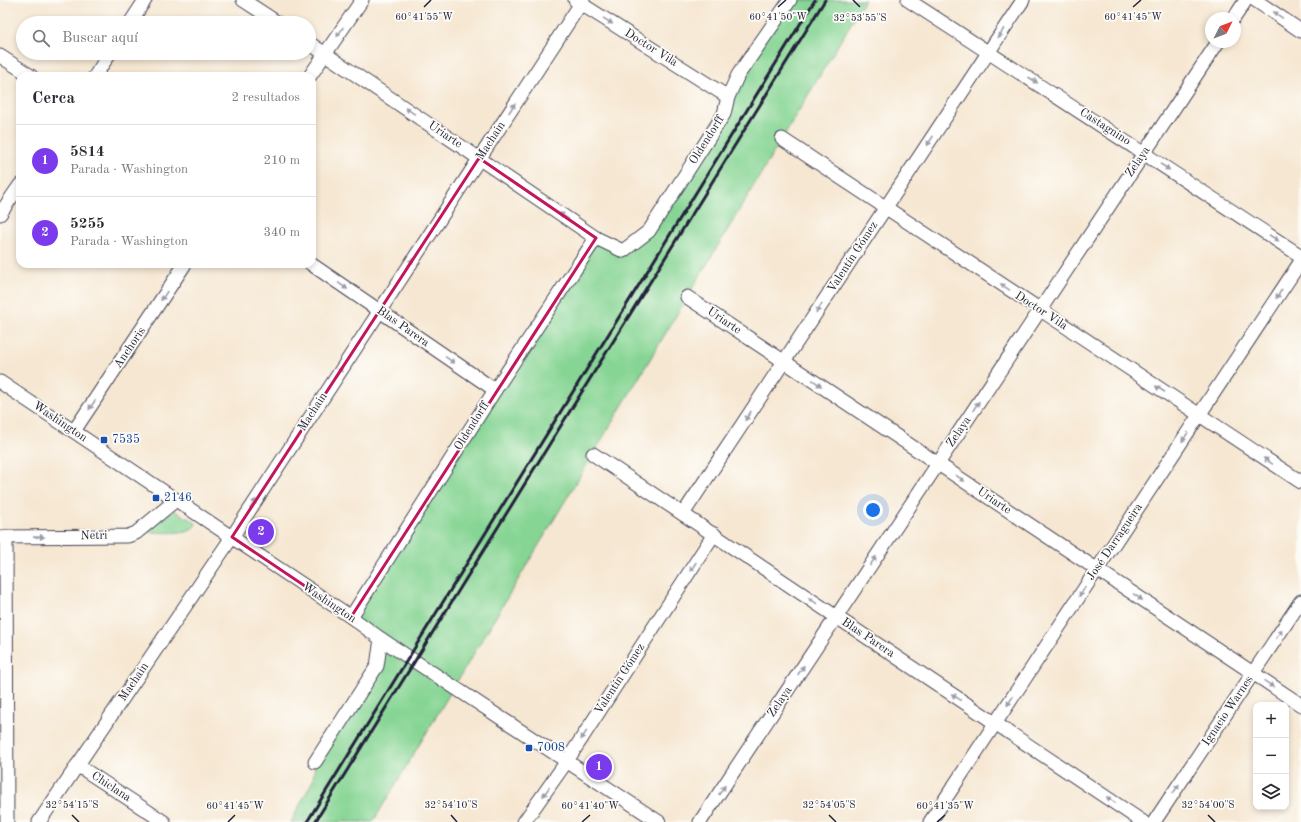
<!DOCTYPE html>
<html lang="es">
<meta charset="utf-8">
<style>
body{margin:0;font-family:"Old Standard TT",serif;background:#f2f2f3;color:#2b2b33}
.controls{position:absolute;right:12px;bottom:12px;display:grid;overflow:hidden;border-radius:8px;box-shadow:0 2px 6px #0003}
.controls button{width:36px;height:36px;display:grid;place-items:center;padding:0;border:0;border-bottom:1px solid #e1e1e2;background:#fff;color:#2b2b33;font:20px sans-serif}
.compass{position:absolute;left:1205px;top:12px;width:36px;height:36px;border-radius:50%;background:#fff;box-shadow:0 2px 6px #0003;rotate:48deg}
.you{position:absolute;left:873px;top:510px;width:14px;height:14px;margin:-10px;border:3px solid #fff;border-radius:50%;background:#1a73e8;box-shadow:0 0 0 6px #1a73e833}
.badge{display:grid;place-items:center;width:26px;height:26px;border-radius:50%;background:#7c3aed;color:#fff;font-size:13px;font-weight:700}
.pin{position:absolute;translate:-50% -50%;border:2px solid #fff;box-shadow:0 1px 4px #0006}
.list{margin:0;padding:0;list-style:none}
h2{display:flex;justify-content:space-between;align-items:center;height:52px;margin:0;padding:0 16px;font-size:17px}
h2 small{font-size:13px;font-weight:400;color:#7c7c81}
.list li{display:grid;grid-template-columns:26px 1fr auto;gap:12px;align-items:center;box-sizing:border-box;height:72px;padding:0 16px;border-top:1px solid #e1e1e2}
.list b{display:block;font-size:15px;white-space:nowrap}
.list p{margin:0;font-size:13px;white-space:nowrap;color:#7c7c81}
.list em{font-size:13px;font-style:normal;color:#7c7c81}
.icon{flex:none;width:22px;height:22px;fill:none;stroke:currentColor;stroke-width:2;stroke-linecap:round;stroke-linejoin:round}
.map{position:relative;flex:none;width:1301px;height:822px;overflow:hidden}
.search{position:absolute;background:#fff;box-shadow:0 2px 6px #0003;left:16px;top:16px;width:300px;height:44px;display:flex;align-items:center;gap:10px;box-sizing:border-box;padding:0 14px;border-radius:22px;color:#7c7c81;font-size:15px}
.panel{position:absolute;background:#fff;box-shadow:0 2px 6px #0003;left:16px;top:72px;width:300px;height:196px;border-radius:12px}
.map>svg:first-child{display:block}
.green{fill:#87d594;stroke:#547c68}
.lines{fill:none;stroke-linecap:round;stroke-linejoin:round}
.minor-casing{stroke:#424052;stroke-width:15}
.minor{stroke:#fff;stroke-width:13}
.rail{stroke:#22223b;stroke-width:3}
.oneway{fill:#9c9ca7}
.marked{fill:none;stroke:#c2185b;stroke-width:3;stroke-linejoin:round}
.ticks{fill:none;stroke:#22223b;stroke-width:1.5}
.transit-dot{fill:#1a4fb4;stroke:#fdfcf7;stroke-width:1.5}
.labels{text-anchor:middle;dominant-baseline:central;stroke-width:3.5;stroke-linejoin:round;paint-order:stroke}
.street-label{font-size:12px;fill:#22223b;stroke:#fdfcf7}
.transit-label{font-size:12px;fill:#164399;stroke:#fdfcf7;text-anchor:start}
.ticks-label{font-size:10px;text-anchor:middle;fill:#22223b;stroke:#fdfcf7;stroke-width:3.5;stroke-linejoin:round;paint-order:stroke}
</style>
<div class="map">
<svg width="1301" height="822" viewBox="0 0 1301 822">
<rect width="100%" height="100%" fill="#fdfcf7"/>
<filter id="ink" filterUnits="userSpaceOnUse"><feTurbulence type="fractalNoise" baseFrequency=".025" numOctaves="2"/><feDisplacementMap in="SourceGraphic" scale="8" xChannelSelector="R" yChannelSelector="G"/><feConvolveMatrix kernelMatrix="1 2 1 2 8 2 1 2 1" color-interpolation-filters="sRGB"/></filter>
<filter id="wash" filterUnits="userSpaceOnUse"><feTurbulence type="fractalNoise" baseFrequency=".012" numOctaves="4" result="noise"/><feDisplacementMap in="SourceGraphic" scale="16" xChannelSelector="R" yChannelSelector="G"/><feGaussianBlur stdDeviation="0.9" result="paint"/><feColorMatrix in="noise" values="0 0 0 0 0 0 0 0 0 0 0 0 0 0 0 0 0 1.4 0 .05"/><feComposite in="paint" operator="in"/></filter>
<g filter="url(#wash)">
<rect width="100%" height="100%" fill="#f6e7d2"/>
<g class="green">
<path d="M 790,0 L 865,0 L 373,822 L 291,822 L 313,780 L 315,762 L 377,666 L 381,639 L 351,617 L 596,238 L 623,251 L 649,230 L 728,97 Z"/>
<path d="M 173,510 L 195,522 L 196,524 C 191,536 161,532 149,532 L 148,530 Z"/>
</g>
</g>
<g filter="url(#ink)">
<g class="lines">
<g class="minor-casing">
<g id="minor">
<path d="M 243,0 L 278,23"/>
<path d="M 575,0 L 728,97"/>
<path d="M 908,0 L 1301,256"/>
<path d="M 1255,0 L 1301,31"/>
<path d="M 1234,18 L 1246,0"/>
<path d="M 130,23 L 145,0"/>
<path d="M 309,43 L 596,238 L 623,251 L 649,231 L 724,114 L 728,97 L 738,75 L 790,0"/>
<path d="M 0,56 L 31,76"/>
<path d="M 95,76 L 110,53"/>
<path d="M 310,76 L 362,0"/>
<path d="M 782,139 L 1301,482"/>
<path d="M 0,214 L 20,185"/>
<path d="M 311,264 L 495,390"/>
<path d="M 687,297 L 1301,705"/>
<path d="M 0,382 L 351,617 L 381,639 L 659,822"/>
<path d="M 74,431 L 185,264"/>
<path d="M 593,454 L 1143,822"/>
<path d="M 683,514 L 1023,0"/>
<path d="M 0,537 L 128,536 L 136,533 L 176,500"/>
<path d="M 6,537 L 7,822"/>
<path d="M 351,617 L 495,390 L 596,238"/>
<path d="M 315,762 L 377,666 L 381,639"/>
<path d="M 77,765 L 164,822"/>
<path d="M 39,822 L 232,537 L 583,0"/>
<path d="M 524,822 L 567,761 L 714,534"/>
<path d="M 700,822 L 1218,42"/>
<path d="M 930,822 L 1301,261"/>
<path d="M 1154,822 L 1301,601"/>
</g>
</g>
<use href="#minor" class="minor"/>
<g class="rail">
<path d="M 307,822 L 815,0"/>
<path d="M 315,822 L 825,0"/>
</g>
</g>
<defs><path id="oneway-solid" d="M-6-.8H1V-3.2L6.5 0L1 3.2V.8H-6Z"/></defs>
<g class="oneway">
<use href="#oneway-solid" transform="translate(1278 15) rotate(-146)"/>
<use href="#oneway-solid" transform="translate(608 21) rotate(32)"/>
<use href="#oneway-solid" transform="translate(340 32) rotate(124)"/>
<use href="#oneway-solid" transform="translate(1001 33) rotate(123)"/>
<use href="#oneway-solid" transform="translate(1033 80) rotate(33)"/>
<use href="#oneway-solid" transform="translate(512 108) rotate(-57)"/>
<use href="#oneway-solid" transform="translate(410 111) rotate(-146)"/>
<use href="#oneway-solid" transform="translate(930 141) rotate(124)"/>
<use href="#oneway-solid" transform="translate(1165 167) rotate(33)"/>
<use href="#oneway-solid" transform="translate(564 216) rotate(-146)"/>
<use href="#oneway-solid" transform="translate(1274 238) rotate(33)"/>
<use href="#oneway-solid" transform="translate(410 263) rotate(-57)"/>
<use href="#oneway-solid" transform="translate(343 286) rotate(34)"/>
<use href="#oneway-solid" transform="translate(1005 287) rotate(-146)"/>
<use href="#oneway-solid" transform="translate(1279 294) rotate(123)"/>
<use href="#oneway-solid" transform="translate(164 296) rotate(124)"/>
<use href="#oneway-solid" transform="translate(819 308) rotate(123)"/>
<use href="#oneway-solid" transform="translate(450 360) rotate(35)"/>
<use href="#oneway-solid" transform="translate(339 372) rotate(-57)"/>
<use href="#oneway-solid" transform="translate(817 383) rotate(34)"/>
<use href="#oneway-solid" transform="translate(1160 389) rotate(-147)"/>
<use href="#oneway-solid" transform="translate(92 405) rotate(124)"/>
<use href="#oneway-solid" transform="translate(976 406) rotate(-56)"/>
<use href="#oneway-solid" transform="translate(748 416) rotate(123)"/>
<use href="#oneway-solid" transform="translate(1185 437) rotate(124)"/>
<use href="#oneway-solid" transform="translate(1268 461) rotate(-146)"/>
<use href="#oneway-solid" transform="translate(960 478) rotate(34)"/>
<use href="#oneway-solid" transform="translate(253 504) rotate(-57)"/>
<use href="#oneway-solid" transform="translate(39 537) rotate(-1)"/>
<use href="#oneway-solid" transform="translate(873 561) rotate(-56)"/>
<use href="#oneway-solid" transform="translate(693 567) rotate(123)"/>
<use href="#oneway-solid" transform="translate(1082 592) rotate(123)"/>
<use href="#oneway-solid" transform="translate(1138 597) rotate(34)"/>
<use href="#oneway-solid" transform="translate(813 601) rotate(-146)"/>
<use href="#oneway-solid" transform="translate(1279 634) rotate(-57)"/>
<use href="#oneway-solid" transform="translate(801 670) rotate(-56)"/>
<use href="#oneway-solid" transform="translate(1269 684) rotate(34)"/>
<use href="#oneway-solid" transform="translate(956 697) rotate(-146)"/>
<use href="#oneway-solid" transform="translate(1010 701) rotate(123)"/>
<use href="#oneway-solid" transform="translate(584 735) rotate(123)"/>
<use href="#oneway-solid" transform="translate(1176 789) rotate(-56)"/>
<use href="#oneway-solid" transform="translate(722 790) rotate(-56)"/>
<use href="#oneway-solid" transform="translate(546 792) rotate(125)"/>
<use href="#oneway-solid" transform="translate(1111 800) rotate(-146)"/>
</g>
</g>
<path class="marked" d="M 479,158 L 596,238 L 351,617 L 232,537 Z"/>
<path class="ticks" d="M 853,0 L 860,7M 424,7 L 431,0M 778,7 L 786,0M 1133,7 L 1141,0M 72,815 L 79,822M 451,815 L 457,822M 829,815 L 836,822M 1208,815 L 1215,822M 228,822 L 235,815M 582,822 L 590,815M 937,822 L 945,815"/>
<g class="transit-dot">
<rect x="100" y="436" width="8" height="8" rx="2"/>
<rect x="152" y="494" width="8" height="8" rx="2"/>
<rect x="525" y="744" width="8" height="8" rx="2"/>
</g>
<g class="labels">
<g class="street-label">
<text transform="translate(651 48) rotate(32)">Doctor Vila</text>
<text transform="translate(1105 127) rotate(33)">Castagnino</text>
<text transform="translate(445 135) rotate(34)">Uriarte</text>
<text transform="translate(707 140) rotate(-58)">Oldendorff</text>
<text transform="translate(491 141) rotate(-57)">Machain</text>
<text transform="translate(1138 162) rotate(-56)">Zelaya</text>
<text transform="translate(853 257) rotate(-57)">Valentín Gómez</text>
<text transform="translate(1041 311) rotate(33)">Doctor Vila</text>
<text transform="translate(724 321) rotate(34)">Uriarte</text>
<text transform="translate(403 327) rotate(35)">Blas Parera</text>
<text transform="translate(130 348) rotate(-56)">Anchoris</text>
<text transform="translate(313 412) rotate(-57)">Machain</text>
<text transform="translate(60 422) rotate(34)">Washington</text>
<text transform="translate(472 426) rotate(-58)">Oldendorff</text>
<text transform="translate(959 432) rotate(-56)">Zelaya</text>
<text transform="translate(994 501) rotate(34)">Uriarte</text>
<text transform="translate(94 536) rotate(-1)">Netri</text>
<text transform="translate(1115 542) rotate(-56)">José Darragueira</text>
<text transform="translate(329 603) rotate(34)">Washington</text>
<text transform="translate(868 638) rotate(34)">Blas Parera</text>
<text transform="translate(620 679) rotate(-57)">Valentín Gómez</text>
<text transform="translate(134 682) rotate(-56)">Machain</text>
<text transform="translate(780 702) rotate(-56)">Zelaya</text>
<text transform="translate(1228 711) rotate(-56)">Ignacio Warnes</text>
<text transform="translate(111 787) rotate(33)">Chiclana</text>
</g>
<g class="transit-label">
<text x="112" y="440">7535</text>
<text x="164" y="498">2146</text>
<text x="537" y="748">7008</text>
</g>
</g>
<g class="ticks-label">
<text x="424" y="20">60°41'55"W</text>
<text x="778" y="20">60°41'50"W</text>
<text x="1133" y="20">60°41'45"W</text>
<text x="860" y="21">32°53'55"S</text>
<text x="72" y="808">32°54'15"S</text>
<text x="451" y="808">32°54'10"S</text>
<text x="829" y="808">32°54'05"S</text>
<text x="1208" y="808">32°54'00"S</text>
<text x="235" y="809">60°41'45"W</text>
<text x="590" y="809">60°41'40"W</text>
<text x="945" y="809">60°41'35"W</text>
</g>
</svg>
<div class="controls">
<button>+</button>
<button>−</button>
<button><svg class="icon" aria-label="layers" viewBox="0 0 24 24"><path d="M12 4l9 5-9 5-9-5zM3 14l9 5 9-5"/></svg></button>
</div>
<svg class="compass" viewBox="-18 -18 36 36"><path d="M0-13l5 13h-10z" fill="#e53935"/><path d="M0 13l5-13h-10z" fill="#7c7c81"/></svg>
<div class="you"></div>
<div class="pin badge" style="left:599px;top:767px">1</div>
<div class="pin badge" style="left:261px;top:532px">2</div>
<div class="search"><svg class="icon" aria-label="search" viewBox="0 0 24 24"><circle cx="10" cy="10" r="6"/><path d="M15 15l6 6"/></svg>Buscar aquí</div>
<section class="panel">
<h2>Cerca<small>2 resultados</small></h2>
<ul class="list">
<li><span class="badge">1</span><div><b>5814</b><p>Parada · Washington</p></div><em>210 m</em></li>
<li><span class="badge">2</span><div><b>5255</b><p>Parada · Washington</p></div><em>340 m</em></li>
</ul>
</section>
</div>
